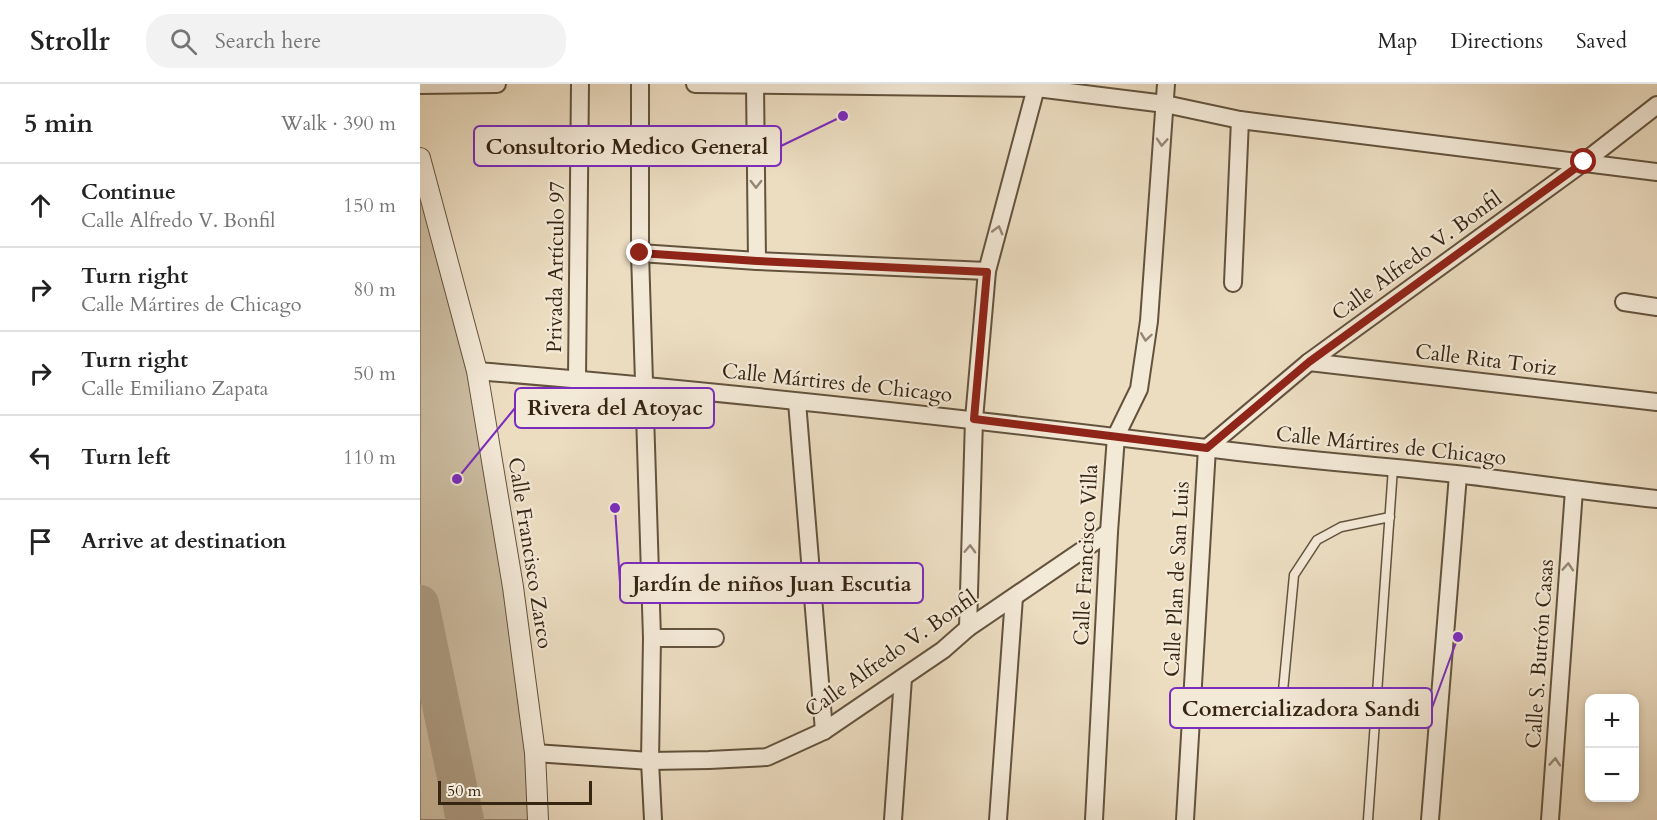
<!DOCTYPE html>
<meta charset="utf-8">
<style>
body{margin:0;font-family:Cardo,serif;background:#f2f2f2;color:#222}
.controls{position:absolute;right:18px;bottom:18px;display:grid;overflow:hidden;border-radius:12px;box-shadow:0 3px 9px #0003}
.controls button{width:54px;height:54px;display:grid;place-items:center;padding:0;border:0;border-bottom:2px solid #e0e0e0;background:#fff;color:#222;font:30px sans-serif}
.scale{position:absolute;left:18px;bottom:15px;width:154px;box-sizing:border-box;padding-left:6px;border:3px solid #352511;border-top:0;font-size:16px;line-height:21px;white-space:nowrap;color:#352511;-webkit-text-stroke:4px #f3e9d7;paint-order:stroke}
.stop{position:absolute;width:18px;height:18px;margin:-14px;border:4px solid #8f2418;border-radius:50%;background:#fff}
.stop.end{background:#8f2418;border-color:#fff;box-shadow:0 2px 6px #0008}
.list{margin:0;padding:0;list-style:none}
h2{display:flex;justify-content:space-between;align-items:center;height:78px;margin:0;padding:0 24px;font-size:26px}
h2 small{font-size:20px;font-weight:400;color:#767676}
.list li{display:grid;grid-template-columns:39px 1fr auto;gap:18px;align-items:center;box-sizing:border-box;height:84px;padding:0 24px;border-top:2px solid #e0e0e0}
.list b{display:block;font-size:22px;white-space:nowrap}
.list p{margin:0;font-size:20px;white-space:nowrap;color:#767676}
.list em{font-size:20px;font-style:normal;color:#767676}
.icon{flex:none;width:33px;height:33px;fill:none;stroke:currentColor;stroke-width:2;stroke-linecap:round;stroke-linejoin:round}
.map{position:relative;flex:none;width:1237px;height:736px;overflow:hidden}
header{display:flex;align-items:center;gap:36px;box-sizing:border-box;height:84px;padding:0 30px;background:#fff;border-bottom:2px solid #e0e0e0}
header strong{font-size:28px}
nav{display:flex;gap:33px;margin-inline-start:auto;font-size:21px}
.search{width:420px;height:54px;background:#f2f2f2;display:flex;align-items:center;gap:15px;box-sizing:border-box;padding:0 21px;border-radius:24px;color:#767676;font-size:22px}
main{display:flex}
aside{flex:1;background:#fff}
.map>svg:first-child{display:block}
.green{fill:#cdbea3;stroke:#81725a;stroke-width:1.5}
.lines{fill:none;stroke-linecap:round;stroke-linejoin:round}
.river{stroke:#ae9e85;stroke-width:38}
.service-casing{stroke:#63533d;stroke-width:11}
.minor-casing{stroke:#63533d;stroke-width:20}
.tertiary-casing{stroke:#63533d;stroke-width:22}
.service{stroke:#f3e9d7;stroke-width:8}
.minor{stroke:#f3e9d7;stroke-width:16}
.tertiary{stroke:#f3e9d7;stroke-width:20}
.oneway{stroke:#948774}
.route{stroke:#8f2418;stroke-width:8}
.labels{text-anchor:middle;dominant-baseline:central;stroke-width:4.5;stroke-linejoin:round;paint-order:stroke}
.street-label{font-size:21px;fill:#352511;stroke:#f3e9d7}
.leader{fill:none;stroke:#7b2cbf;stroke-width:2}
.callout-dot{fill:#7b2cbf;stroke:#f3e9d7;stroke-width:2}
.callout{fill:#f3e9d7;stroke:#7b2cbf;stroke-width:2}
.callout-label{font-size:22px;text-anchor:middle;font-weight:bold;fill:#352511}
</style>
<header>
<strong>Strollr</strong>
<div class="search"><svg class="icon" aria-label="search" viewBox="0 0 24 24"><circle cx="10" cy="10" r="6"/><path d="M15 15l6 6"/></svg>Search here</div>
<nav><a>Map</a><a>Directions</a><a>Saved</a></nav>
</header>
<main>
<aside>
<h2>5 min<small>Walk · 390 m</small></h2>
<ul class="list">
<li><svg class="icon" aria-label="ahead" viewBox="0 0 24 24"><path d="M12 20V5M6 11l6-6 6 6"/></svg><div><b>Continue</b><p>Calle Alfredo V. Bonfil</p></div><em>150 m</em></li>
<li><svg class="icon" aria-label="right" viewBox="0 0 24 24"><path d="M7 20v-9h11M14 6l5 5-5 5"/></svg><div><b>Turn right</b><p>Calle Mártires de Chicago</p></div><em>80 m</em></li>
<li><svg class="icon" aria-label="right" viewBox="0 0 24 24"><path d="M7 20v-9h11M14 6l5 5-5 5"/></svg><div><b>Turn right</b><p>Calle Emiliano Zapata</p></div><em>50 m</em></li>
<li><svg class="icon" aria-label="left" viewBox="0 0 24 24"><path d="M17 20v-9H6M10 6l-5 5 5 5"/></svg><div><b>Turn left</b></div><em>110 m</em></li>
<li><svg class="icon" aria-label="arrive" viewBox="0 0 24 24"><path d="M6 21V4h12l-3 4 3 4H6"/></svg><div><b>Arrive at destination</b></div></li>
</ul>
</aside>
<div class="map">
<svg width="1237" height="736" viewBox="0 0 1237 736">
<rect width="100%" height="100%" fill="#ecddc1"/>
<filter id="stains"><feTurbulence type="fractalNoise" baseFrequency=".00333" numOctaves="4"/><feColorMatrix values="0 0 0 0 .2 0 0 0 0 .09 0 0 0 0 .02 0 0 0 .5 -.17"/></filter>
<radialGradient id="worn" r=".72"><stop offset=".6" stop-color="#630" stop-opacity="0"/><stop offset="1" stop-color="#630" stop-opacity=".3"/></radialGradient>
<path class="green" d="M 0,96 L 57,287 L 93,503 L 112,736 L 0,736 Z"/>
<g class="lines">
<path class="river" d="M 0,520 L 45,736"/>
<g class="service-casing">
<g id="service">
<path d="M 956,630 L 872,623 L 865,619 L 863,607 L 874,491 L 897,456 L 921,443 L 970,433"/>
<path d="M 948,736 L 973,384"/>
</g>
</g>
<g class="minor-casing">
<g id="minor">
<path d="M 220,0 L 220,169 L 232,554 L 230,677 L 233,736"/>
<path d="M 275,0 L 617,4 L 745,20 L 820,36 L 1237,88"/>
<path d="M 335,0 L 337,177"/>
<path d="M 0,1 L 77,0"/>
<path d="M 220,169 L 337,177 L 567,187"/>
<path d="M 813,199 L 820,36"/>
<path d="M 1204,218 L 1237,223"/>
<path d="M 889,278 L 1237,318"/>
<path d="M 57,287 C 300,307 544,334 786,364 C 869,375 953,381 1036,390 C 1103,398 1170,408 1237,415"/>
<path d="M 157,295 L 160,0"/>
<path d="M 377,318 L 404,647"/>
<path d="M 548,544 L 554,335 L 567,187 L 617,0"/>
<path d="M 232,554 L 295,554"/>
<path d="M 115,669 L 230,677 L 289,676 L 347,673 L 404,647 L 523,566 L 548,544 L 689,448"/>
<path d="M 473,736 L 483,594"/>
<path d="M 578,736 L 594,513"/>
<path d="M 674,736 L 689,448 L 696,352 L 719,305 L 729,237 L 746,0"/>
<path d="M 765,736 L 787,364 L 889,278 L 1164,78 L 1237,21"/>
<path d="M 1010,736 L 1038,391"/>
<path d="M 1130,736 L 1154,406"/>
</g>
</g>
<g class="tertiary-casing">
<path id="tertiary" d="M 0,74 L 57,287 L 93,503 L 115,669 L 118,736"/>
</g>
<use href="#service" class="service"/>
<use href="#minor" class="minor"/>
<use href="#tertiary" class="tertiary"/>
</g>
<defs><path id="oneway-chevron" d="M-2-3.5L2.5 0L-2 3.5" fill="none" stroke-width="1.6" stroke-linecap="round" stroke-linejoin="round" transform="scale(1.5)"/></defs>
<g class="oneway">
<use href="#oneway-chevron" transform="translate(742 58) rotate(94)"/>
<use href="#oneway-chevron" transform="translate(336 100) rotate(90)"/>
<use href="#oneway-chevron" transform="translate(578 146) rotate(-75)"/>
<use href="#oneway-chevron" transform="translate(726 253) rotate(98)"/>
<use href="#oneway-chevron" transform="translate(550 465) rotate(-88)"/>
<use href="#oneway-chevron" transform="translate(1148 483) rotate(-86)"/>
<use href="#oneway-chevron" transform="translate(1135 678) rotate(-86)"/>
</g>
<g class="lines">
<path class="route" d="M 220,169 L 337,177 L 567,188 L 554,335 L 787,364 L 889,278 L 1164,78"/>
</g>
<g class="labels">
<g class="street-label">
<text transform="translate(997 172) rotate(-36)">Calle Alfredo V. Bonfil</text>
<text transform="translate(136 183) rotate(-89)">Privada Artículo 97</text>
<text transform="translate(1066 276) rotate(7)">Calle Rita Toriz</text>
<text transform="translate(417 299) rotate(6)">Calle Mártires de Chicago</text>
<text transform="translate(971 362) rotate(6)">Calle Mártires de Chicago</text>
<text transform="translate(110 469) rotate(81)">Calle Francisco Zarco</text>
<text transform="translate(666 471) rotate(-87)">Calle Francisco Villa</text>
<text transform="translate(757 495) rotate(-87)">Calle Plan de San Luis</text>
<text transform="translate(471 570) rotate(-35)">Calle Alfredo V. Bonfil</text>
<text transform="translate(1120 570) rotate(-86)">Calle S. Butrón Casas</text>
</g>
</g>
<path class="leader" d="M423 32L361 62M37 395L95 324M195 424L200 499M1038 553L1012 624"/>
<g class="callout-dot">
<circle cx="423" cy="32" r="6"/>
<circle cx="37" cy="395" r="6"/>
<circle cx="195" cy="424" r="6"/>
<circle cx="1038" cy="553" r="6"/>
</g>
<g class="callout">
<rect x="54" y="42" width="307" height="40" rx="6"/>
<rect x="95" y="304" width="199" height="40" rx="6"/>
<rect x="200" y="479" width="303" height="40" rx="6"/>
<rect x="750" y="604" width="262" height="40" rx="6"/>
</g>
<g class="callout-label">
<text x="207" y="70">Consultorio Medico General</text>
<text x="195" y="331">Rivera del Atoyac</text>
<text x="352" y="507">Jardín de niños Juan Escutia</text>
<text x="881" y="632">Comercializadora Sandi</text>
</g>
<rect width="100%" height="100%" filter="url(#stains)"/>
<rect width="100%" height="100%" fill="url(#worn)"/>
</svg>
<div class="controls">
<button>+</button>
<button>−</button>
</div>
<div class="scale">50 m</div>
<div class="stop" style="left:1164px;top:78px"></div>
<div class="stop end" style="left:220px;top:169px"></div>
</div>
</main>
